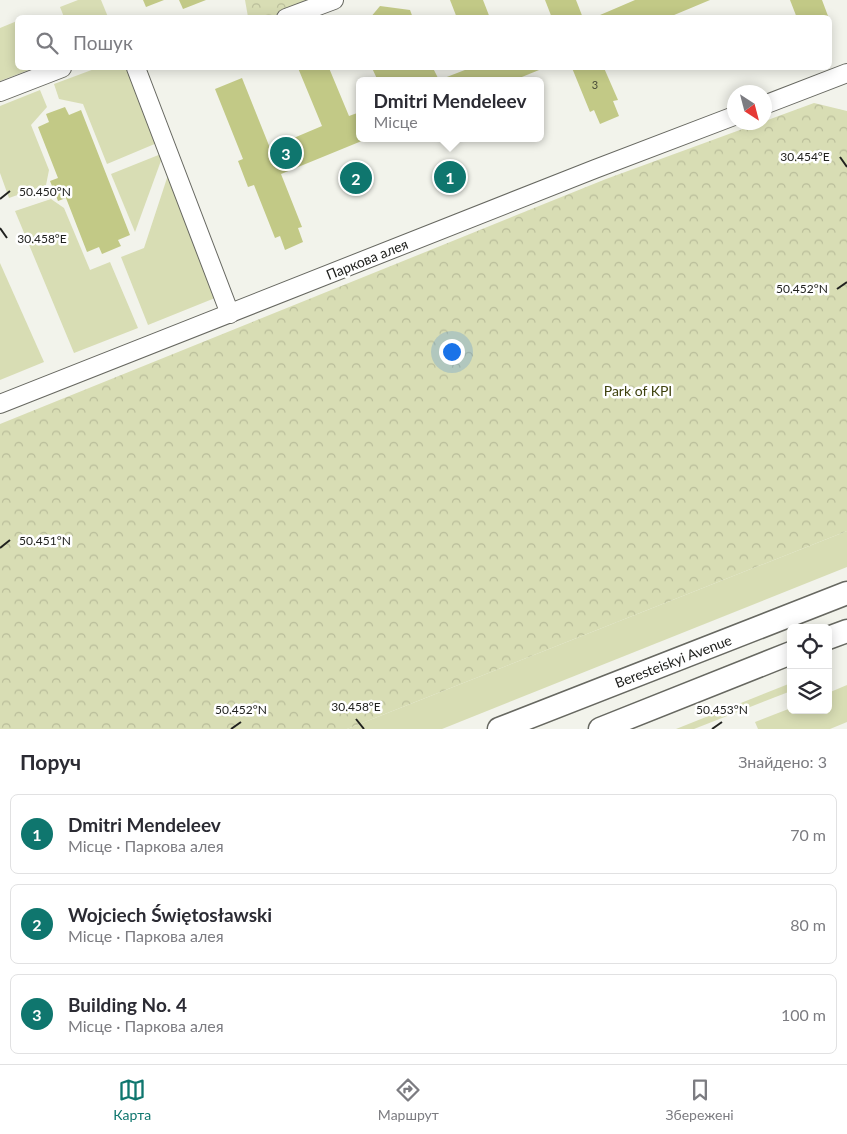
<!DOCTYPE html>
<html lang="uk">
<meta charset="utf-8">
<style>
body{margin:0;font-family:Lato,sans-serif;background:#f7f7f7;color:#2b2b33}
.controls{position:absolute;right:15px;bottom:15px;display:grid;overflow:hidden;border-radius:8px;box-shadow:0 2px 12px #0003}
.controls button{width:45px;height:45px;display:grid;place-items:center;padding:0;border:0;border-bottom:1px solid #e1e1e2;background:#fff;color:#2b2b33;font:25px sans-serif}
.compass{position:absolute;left:727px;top:85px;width:45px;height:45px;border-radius:50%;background:#fff;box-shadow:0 2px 12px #0003;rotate:144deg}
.you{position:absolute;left:451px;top:351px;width:18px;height:18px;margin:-12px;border:4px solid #fff;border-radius:50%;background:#1a73e8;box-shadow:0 0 0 8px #1a73e833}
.badge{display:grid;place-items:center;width:32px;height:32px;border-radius:50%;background:#0f766e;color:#fff;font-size:16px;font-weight:700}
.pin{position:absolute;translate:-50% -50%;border:2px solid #fff;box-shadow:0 1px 5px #0006}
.popup{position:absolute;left:356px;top:77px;width:188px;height:65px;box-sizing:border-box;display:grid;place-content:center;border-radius:8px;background:#fff;filter:drop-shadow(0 1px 4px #0005);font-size:16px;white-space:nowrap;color:#7c7c81}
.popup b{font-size:19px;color:#2b2b33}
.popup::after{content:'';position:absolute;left:50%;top:100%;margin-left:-10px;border:10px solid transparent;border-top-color:#fff}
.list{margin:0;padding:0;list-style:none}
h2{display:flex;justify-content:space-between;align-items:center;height:65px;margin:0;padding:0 20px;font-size:21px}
h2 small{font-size:16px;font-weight:400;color:#7c7c81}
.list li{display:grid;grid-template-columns:32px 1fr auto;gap:15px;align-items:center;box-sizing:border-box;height:80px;margin:0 10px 10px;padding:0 10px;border:1px solid #e1e1e2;border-radius:8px}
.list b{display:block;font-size:19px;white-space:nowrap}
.list p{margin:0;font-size:16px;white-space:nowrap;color:#7c7c81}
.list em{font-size:16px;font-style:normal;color:#7c7c81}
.icon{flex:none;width:28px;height:28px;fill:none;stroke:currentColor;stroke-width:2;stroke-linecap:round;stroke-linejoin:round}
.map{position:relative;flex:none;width:847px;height:729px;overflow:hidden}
.search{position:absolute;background:#fff;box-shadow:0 2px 12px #0003;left:15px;right:15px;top:15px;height:55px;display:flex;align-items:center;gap:12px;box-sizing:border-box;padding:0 18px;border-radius:8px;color:#7c7c81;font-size:19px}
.sheet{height:335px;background:#fff}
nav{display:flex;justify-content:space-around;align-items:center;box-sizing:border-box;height:70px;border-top:1px solid #e1e1e2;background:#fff;font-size:14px;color:#7c7c81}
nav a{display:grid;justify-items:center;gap:2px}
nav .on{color:#0f766e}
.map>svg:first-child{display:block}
.green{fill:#d8ddb4}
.forest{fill:url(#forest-crowns)}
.building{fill:#c2c986}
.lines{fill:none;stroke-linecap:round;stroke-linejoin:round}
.minor-casing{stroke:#676861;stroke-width:20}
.major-casing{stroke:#676861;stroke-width:25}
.minor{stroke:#fff;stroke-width:18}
.major{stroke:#fff;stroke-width:22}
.ticks{fill:none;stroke:#21221f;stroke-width:2}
.labels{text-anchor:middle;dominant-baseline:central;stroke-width:5;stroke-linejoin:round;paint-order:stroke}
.number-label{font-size:11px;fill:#494c39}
.street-label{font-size:14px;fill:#21221f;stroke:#fff}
.park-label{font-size:14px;fill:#3f420f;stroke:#fff}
.ticks-label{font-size:12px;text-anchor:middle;fill:#21221f;stroke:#fff;stroke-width:5;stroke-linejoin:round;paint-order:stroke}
</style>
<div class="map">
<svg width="847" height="729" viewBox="0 0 847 729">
<defs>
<pattern id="forest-crowns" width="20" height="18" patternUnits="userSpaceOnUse" patternTransform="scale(1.25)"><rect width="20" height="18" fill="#d8ddb4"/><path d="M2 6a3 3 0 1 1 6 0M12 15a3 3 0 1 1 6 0" fill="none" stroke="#b9bd9a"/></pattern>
</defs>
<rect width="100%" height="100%" fill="#f2f3eb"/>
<g class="green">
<path d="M 78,0 L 101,0 L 108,17 L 64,17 L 60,7 Z"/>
<path d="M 17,21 L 18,68 L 34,68 L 0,81 L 0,28 Z"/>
<path d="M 97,68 L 128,68 L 157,143 L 107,164 L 83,104 L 59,99 L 54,84 Z"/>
<path d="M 40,90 L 47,107 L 31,125 L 49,170 L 46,185 L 9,198 L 0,173 L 0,106 Z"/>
<path d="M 161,154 L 162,158 L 135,232 L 111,174 Z"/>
<path d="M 169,172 L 215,298 L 148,325 L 121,257 L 144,248 Z"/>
<path d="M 51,199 L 64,208 L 90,270 L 110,262 L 138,328 L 74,353 L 15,211 Z"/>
<path d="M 0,263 L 44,362 L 0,380 Z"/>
<path d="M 847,531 L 847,567 L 442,729 L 347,729 Z"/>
<path d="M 791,683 L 791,691 L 694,729 L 676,729 Z"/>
<path d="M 847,685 L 847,722 L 830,729 L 758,729 L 755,722 L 791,708 L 791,710 L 828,710 L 828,693 Z"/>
</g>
<g class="forest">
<path d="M 245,0 L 317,0 L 268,18 L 248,17 Z"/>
<path d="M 814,103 L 847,111 L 847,531 L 347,729 L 0,729 L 0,424 L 606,179 L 759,123 L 764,122 L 765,121 Z"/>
</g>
<g class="building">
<path d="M 143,0 L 164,0 L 146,7 Z"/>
<path d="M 179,0 L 206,0 L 183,9 Z"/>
<path d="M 450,0 L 483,0 L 490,18 L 457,18 Z"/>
<path d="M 545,0 L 576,0 L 583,18 L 552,18 Z"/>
<path d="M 635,0 L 710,0 L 667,18 L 616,18 L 615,16 L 611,18 L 593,18 Z"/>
<path d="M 790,0 L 822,0 L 828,16 L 797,18 Z"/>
<path d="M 380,6 L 410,10 L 413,18 L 370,18 Z"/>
<path d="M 298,68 L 329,68 L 349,116 L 360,112 L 360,138 L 369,138 L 281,174 L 302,227 L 298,228 L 303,242 L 285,250 L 280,236 L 275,238 L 254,185 L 248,187 L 238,161 L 243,159 L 215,89 L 242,78 L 270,148 L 322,126 Z"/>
<path d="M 372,68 L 433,68 L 439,80 L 470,68 L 544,68 L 512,81 L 378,81 Z"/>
<path d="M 572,68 L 604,68 L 618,100 L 613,101 L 619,116 L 600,124 L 594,110 L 590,112 Z"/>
<path d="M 65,107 L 69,115 L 81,110 L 130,235 L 118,240 L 121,246 L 102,254 L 99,247 L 87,252 L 66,198 L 58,201 L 50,181 L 58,178 L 38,127 L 49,122 L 46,114 Z"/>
</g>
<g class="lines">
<g class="minor-casing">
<g id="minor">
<path d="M 286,18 L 334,0"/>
<path d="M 136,68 L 230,314"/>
<path d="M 0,92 L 62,68"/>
<path d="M 764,105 L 847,73"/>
<path d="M 0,404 L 595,169 L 734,116"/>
</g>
</g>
<g class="major-casing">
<g id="major">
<path d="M 828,638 L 847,631"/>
<path d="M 499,729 L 847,593"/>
<path d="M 600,729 L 791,653"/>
</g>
</g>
<use href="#minor" class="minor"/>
<use href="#major" class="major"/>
</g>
<path class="ticks" d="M 840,157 L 847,167M 0,199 L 10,191M 0,228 L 7,238M 837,289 L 847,282M 0,548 L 10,540M 356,719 L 364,729M 231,729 L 241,722M 712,729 L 722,722"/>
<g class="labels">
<g class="number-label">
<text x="595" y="84">3</text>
</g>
<g class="street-label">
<text transform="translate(367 259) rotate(-22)">Паркова алея</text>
<text transform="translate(673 661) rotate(-21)">Beresteiskyi Avenue</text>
</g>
<g class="park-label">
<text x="638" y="390">Park of KPI</text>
</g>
</g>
<g class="ticks-label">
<text x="805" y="161">30.454°E</text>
<text x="45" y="196">50.450°N</text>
<text x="42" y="243">30.458°E</text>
<text x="802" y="293">50.452°N</text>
<text x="45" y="545">50.451°N</text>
<text x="356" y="711">30.458°E</text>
<text x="241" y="714">50.452°N</text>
<text x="722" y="714">50.453°N</text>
</g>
</svg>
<div class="controls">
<button><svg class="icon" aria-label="locate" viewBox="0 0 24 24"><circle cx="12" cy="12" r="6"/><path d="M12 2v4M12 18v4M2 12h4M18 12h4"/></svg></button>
<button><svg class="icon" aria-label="layers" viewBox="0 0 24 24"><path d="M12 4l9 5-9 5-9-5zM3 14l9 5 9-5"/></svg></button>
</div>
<svg class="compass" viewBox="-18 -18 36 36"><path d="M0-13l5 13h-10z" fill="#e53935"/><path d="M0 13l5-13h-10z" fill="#7c7c81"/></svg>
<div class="you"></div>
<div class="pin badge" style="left:450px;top:177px">1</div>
<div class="popup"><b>Dmitri Mendeleev</b>Місце</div>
<div class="pin badge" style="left:356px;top:178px">2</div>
<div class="pin badge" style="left:286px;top:153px">3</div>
<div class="search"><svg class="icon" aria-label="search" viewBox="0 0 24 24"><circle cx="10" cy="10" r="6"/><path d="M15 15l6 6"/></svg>Пошук</div>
</div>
<section class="sheet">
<h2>Поруч<small>Знайдено: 3</small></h2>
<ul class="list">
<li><span class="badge">1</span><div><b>Dmitri Mendeleev</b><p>Місце · Паркова алея</p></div><em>70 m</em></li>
<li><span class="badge">2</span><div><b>Wojciech Świętosławski</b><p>Місце · Паркова алея</p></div><em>80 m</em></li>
<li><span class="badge">3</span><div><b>Building No. 4</b><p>Місце · Паркова алея</p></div><em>100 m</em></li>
</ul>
</section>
<nav>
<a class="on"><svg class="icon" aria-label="map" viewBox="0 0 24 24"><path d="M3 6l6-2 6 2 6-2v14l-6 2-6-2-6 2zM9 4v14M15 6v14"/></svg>Карта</a>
<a><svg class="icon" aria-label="directions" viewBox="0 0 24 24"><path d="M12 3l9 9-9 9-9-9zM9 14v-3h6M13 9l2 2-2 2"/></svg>Маршрут</a>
<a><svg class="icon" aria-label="saved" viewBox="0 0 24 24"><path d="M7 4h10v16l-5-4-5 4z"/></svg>Збережені</a>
</nav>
